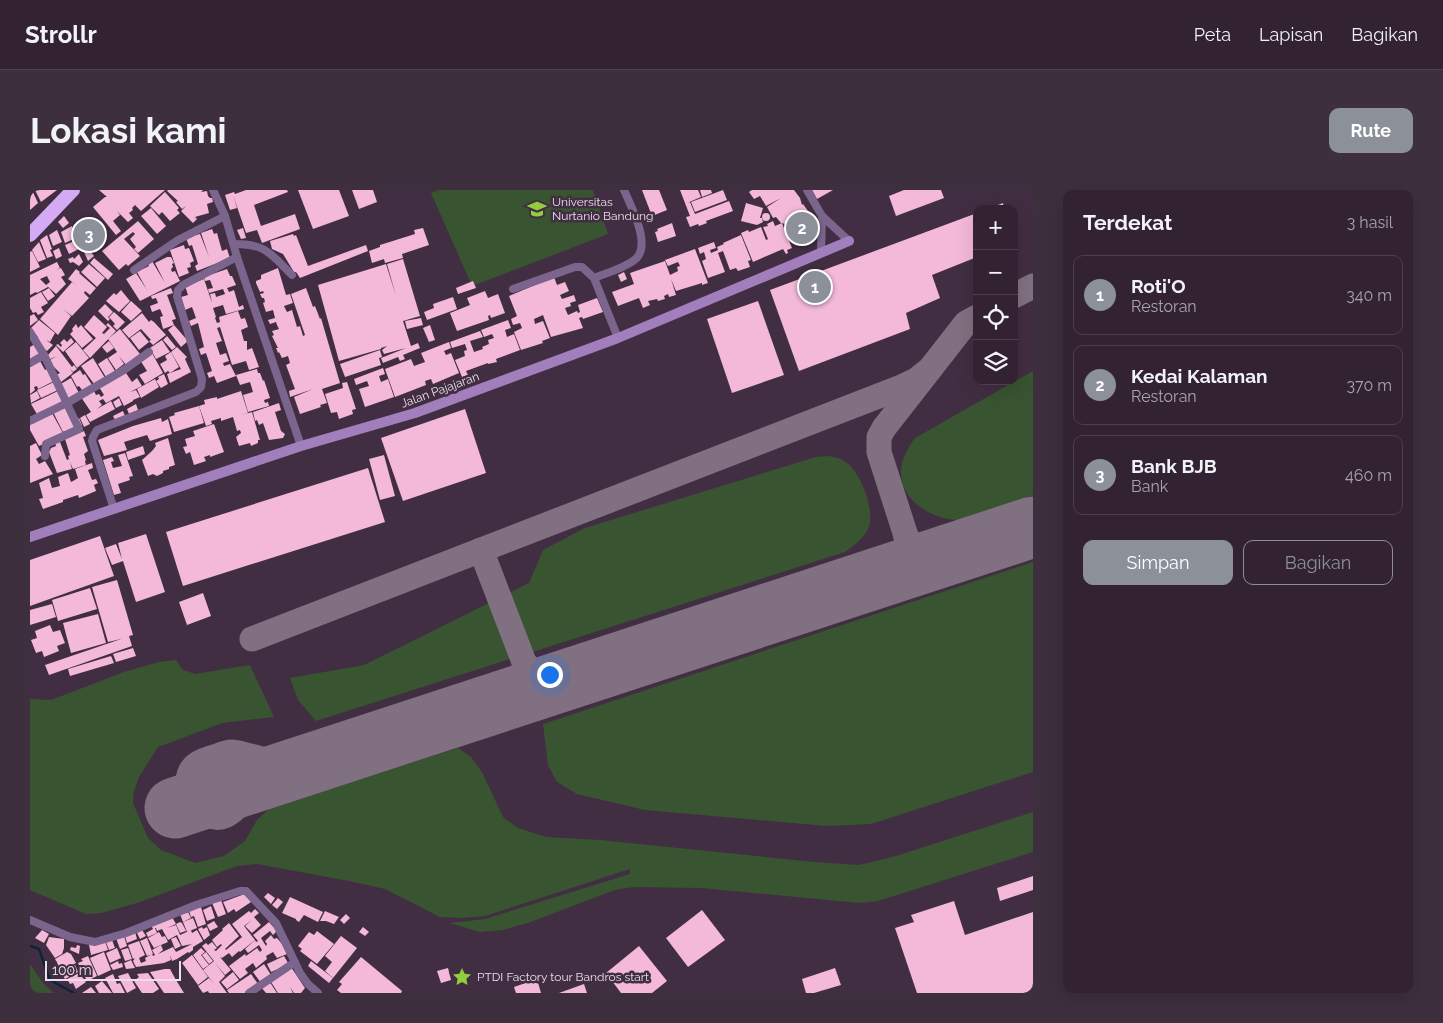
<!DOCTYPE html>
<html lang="id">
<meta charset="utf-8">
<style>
body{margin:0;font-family:Raleway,sans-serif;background:#3d2f3e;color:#f1f3f6}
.controls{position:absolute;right:15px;top:15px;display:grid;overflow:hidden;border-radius:10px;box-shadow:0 5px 20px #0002}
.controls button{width:45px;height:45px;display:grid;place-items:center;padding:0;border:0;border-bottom:1px solid #4d3f4d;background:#322232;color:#f1f3f6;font:25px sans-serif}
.scale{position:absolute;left:15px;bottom:12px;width:136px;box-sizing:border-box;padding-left:5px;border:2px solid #ebdeea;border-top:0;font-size:14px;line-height:18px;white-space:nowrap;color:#ebdeea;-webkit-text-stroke:4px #422e42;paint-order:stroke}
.you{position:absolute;left:519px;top:484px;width:18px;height:18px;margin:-12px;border:4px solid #fff;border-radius:50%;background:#1a73e8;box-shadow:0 0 0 8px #1a73e833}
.badge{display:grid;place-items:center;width:32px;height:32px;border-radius:50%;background:#8c9099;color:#fff;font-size:16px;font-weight:700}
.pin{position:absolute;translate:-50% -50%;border:2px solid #fff;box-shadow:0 1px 5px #0006}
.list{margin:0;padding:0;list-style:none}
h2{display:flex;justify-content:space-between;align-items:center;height:65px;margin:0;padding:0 20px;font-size:21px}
h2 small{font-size:16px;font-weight:400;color:#a8a4ac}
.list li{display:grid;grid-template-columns:32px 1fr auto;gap:15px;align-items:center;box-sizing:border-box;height:80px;margin:0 10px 10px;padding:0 10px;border:1px solid #4d3f4d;border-radius:10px}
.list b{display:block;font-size:19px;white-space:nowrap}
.list p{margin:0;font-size:16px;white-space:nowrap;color:#a8a4ac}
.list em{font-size:16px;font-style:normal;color:#a8a4ac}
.actions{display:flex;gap:10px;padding:15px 20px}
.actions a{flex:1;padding:11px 0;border:1px solid #8c9099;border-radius:10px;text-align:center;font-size:18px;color:#8c9099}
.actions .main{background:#8c9099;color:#fff}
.icon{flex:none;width:28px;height:28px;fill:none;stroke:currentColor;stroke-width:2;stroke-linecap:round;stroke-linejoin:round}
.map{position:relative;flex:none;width:1003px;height:803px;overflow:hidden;border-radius:10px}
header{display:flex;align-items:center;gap:30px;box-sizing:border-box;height:70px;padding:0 25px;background:#322232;border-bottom:1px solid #4d3f4d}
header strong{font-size:24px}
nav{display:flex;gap:28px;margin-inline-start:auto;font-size:18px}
.intro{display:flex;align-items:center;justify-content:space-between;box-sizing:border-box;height:120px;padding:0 30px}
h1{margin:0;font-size:35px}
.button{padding:12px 22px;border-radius:10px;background:#8c9099;color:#fff;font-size:18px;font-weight:700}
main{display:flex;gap:30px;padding:0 30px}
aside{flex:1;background:#322232;border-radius:10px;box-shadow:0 5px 20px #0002}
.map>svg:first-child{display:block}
.green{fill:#395431}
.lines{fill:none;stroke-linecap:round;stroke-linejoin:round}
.stream{stroke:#082638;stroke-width:2.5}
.taxiway{stroke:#817081;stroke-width:25}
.runway{stroke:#817081;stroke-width:61}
.building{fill:#f4b8d9}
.street{stroke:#7b658c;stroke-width:8}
.secondary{stroke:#a27fbc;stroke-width:10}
.highway{stroke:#d5aaf5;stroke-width:14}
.labels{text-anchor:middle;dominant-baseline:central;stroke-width:5;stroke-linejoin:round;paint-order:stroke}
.poi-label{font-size:12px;fill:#ebdeea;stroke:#422e42;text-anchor:start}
.street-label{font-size:12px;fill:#ebdeea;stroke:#422e42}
</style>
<header>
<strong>Strollr</strong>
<nav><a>Peta</a><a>Lapisan</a><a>Bagikan</a></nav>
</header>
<div class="intro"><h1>Lokasi kami</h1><a class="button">Rute</a></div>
<main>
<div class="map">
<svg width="1003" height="803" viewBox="0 0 1003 803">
<rect width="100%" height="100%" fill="#422e42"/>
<g class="green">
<path d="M 408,0 L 563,0 L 578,44 L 442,96 L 401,3 Z"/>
<path d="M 1003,181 L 1003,305 C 990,310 935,331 926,330 C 900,328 870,310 871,280 C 872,268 878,258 885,248 Z"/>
<path d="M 798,266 C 804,267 811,268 816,272 C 830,282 843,316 840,333 C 837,346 825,355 815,362 L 286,531 L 268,510 L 260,488 L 334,475 L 499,393 L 513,360 L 555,338 L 786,267 Z"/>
<path d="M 1003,372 L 1003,582 L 841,634 L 796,636 L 615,620 L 547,604 L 527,592 L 518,575 L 513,534 Z"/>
<path d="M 146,470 L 153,480 L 165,484 L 220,475 L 244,527 L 192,533 L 128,557 L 109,587 L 104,601 L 103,613 L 118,648 L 131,660 L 165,673 L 194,666 L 215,651 L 227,630 L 240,618 L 428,558 L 441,567 L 452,582 L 473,627 L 488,638 L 516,647 L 570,650 L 784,672 L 829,675 L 866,666 L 1003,622 L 1003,662 L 848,711 L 830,713 L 672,698 L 603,697 L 585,700 L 498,733 L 473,740 L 450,742 L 420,733 L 455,729 L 600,684 L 600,679 L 455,726 L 433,728 L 410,727 L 355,699 L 319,691 L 227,674 L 207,676 L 107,713 L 71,723 L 56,724 L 0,700 L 0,509 L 21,510 L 94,482 L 129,472 Z"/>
<path d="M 0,774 L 13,793 L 24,803 L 0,803 Z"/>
</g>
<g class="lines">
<path class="stream" d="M 0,756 L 9,759 L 20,790 L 44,803"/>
<g class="taxiway">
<path d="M 984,106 L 1003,96"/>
<path d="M 876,346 C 886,363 898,367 917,366"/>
<path d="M 451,360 L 494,472 C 506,488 515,488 534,491"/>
<path d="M 849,388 C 869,378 879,369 876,346 L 849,262 L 849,247 L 854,238 L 936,133 L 947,127"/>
<path d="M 222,449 L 869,198 L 886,190 L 900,179"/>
<path d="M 477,509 L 495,495 L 499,490 L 494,472"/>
<path d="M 265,578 C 251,574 236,570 221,566 C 215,565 208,562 202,562 C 197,562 192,564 187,566 C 173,570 159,574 158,591 C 158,602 162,611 170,619 C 198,644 211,606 231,593 C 243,585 259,581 273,576"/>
</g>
<path class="runway" d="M 145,618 L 1003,337"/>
</g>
<g class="building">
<path d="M 0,0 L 2,0 L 8,13 L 0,20 Z"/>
<path d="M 5,0 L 27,0 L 11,12 Z"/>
<path d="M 69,0 L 135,0 L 111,21 L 105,15 L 102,18 L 103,20 L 99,23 L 103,28 L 98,32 L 87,21 L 90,25 L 83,31 L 91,41 L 86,45 L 63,17 L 75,7 L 77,7 Z"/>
<path d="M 138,0 L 173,0 L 171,2 L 177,1 L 178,6 L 180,8 L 182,8 L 183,12 L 177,14 L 179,23 L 165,27 L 167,29 L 163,33 L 151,21 L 156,16 L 152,19 L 146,12 L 148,11 L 137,1 Z"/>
<path d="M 216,0 L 257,0 L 258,2 L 224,15 L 231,36 L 265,24 L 270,39 L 232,53 L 227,40 L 216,43 L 203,5 L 207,18 L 200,20 L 195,5 L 204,2 L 205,4 Z"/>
<path d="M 268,0 L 309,0 L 319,26 L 283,39 Z"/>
<path d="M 322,0 L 343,0 L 347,12 L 329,19 Z"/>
<path d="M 612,0 L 629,0 L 637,20 L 622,26 Z"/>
<path d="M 650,0 L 668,0 L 671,7 L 657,13 L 660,12 L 665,24 L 699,11 L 703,21 L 676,31 L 677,33 L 669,36 L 668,34 L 660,37 L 656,27 L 660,26 Z"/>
<path d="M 670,0 L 681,0 L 682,3 L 672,7 Z"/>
<path d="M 693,0 L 697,10 L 665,22 L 661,12 Z"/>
<path d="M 722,0 L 764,0 L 770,8 L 772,15 L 773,14 L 778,21 L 764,28 L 772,25 L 779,31 L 778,37 L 779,38 L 777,46 L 776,45 L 772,52 L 768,54 L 762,52 L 761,48 L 759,47 L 760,42 L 755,40 L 758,30 L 762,31 L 766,21 L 761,30 L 758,30 L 759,28 L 756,29 L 758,30 L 756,34 L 751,33 L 746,27 L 743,28 L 737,17 L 751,8 L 736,16 L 730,6 L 724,9 L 719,2 Z"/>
<path d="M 782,0 L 803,0 L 787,9 Z"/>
<path d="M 874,0 L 911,0 L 914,8 L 866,26 L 859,6 Z"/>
<path d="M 135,2 L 149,18 L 147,20 L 150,23 L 140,31 L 132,22 L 129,25 L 120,16 Z"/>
<path d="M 716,13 L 733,18 L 730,28 L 732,28 L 733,32 L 727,35 L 711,31 Z"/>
<path d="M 973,13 L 974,19 L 958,19 Z"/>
<path d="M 121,18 L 136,36 L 127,44 L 111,26 Z"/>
<path d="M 947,23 L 947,67 L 902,85 L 910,108 L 876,123 L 880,139 L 769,181 L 740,100 Z"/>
<circle cx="736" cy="27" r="4"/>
<path d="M 34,26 L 39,33 L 33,38 L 28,32 Z"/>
<path d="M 52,29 L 74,54 L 66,62 L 43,36 Z"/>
<path d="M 108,31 L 124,49 L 108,63 L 104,59 L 106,57 L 100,49 L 105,44 L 103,42 L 94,49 L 110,66 L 98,76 L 96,74 L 89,80 L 72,61 Z"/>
<path d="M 743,31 L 745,36 L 752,33 L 762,58 L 757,60 L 758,63 L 756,64 L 753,59 L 723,72 L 711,43 L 718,40 L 719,42 L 731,37 L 736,50 L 738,49 L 733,37 L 738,36 L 737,34 Z"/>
<path d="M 642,33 L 646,46 L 628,52 L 625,42 L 628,41 L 627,39 Z"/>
<path d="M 42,36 L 46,48 L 35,53 L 31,42 Z"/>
<path d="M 213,38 L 216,48 L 211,49 L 207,40 Z"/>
<path d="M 393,38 L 399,55 L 372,64 L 373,68 L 355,73 L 354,69 L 342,73 L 339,61 L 350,57 L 350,55 L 385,44 L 384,40 Z"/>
<path d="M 182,39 L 184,44 L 187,43 L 192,61 L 197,59 L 200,68 L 167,81 L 165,76 L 168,74 L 162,55 L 159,56 L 156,48 L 170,44 L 179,67 L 171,43 Z"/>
<path d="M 27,40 L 32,52 L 23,56 L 19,45 Z"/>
<path d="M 263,44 L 264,46 L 266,45 L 278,76 L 336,55 L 338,61 L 270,88 L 266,82 L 264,82 L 253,64 L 242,59 L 240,51 Z"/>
<path d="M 17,45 L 22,59 L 20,60 L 23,66 L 17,68 L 10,50 Z"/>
<path d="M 711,45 L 721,70 L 718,71 L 720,77 L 708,81 L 706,78 L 700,80 L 693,61 L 688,63 L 695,82 L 678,88 L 672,71 L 676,69 L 674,62 L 670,64 L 668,58 L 684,52 L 686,58 L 680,60 L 681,63 L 688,60 L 687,57 L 694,54 L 693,53 Z"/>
<path d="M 49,49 L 53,57 L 39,64 L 35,55 Z"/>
<path d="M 9,52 L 16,69 L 8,72 L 2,60 Z"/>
<path d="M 154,55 L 155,59 L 159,58 L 164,71 L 160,73 L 161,77 L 157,78 L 159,83 L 149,87 L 140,60 Z"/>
<path d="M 29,58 L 32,66 L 26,69 L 23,61 Z"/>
<path d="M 58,58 L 64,66 L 58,71 L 54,62 Z"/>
<path d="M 665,59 L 678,93 L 672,95 L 672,93 L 646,101 L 641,89 L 646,105 L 639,107 L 638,104 L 634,106 L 635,109 L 628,111 L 627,109 L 618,111 L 620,115 L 613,118 L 609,108 L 588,116 L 582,102 L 604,94 L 600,83 L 635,71 L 640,85 L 648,81 L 647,77 L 650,76 L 648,72 L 638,76 L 635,70 Z"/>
<path d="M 2,61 L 10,77 L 0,82 L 0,62 Z"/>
<path d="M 49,64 L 53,72 L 49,76 L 43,72 L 40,73 L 38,69 L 43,67 L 44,69 Z"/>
<path d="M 137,67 L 141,67 L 144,73 L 142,74 L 143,77 L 141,79 L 142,82 L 145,81 L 150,91 L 110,111 L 96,89 L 106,83 L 117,100 L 107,82 L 119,76 L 118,74 L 122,71 L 135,93 L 125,73 Z"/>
<path d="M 64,68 L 83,84 L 78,90 L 60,73 Z"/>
<path d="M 373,69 L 390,126 L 373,131 L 381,156 L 388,153 L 390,158 L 373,165 L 375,169 L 370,171 L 368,167 L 353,173 L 351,168 L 376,158 L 354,164 L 352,160 L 357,156 L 351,158 L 351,159 L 309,171 L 288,95 L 356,74 L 366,106 L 357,74 Z"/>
<path d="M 27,72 L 30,78 L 26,80 L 31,78 L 35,85 L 31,87 L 36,94 L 26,104 L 16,95 L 20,92 L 17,86 L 10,89 L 18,97 L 7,103 L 6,102 L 0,105 L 0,85 Z"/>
<path d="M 59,74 L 75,88 L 67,97 L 51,82 Z"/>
<path d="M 248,78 L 256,105 L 260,104 L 263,113 L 254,116 L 257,122 L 262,120 L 267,137 L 270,136 L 273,146 L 275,145 L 261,104 L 276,98 L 283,117 L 285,116 L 290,129 L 291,128 L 310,193 L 292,199 L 297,213 L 290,215 L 291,217 L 270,224 L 264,207 L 283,199 L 260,207 L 259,201 L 265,199 L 256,175 L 260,173 L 258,166 L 252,168 L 249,162 L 248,163 L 246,158 L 248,158 L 242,146 L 244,145 L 242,141 L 249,139 L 247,135 L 246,132 L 240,134 L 238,130 L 245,128 L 243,120 L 236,122 L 233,113 L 235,112 L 234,108 L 232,108 L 230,104 L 234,103 L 233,101 L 230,102 L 226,93 L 226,91 L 231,89 L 231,85 Z"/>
<path d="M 46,79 L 50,82 L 49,83 L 66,98 L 60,105 L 55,101 L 54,103 L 59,108 L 42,126 L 33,119 L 41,126 L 28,145 L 10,129 L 42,92 L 48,96 L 38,89 Z"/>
<path d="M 197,79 L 200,86 L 202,86 L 206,95 L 197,98 L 199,102 L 204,100 L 209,117 L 213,115 L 214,119 L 196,124 L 193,115 L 183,118 L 186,127 L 185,128 L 187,133 L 190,132 L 189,127 L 208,121 L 211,129 L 215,128 L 218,137 L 211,140 L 214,151 L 217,151 L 217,160 L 222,158 L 229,177 L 219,180 L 216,171 L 202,175 L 190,137 L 187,138 L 192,151 L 186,153 L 190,165 L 196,163 L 199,171 L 193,173 L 194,176 L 200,174 L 206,186 L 187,193 L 184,186 L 179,188 L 177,183 L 182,181 L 176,163 L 171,165 L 169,159 L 174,157 L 168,133 L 161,136 L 159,131 L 166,128 L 162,117 L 155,120 L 151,107 L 158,105 L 155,96 L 174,89 L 182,113 L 180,104 L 185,103 L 186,107 L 195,104 L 193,99 L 179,103 L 178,99 L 183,98 L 180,90 L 175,91 L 174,87 Z"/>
<path d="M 594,82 L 597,89 L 591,92 L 588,85 Z"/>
<path d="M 524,87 L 527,95 L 535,92 L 539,101 L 530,105 L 532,109 L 544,105 L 546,111 L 540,113 L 541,116 L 535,118 L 538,125 L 547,121 L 548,123 L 550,122 L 548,115 L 567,108 L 573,122 L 553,129 L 552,127 L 549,128 L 553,138 L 521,147 L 513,125 L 504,129 L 505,134 L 513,131 L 520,148 L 512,151 L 513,153 L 491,160 L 484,142 L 492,138 L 490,133 L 483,135 L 481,129 L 487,126 L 479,106 Z"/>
<path d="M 443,91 L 446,98 L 428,104 L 426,98 Z"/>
<path d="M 19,98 L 25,106 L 18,111 L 12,102 Z"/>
<path d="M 141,98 L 143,103 L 137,105 L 146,129 L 142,130 L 144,135 L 133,139 L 130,127 L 133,126 L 130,119 L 122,122 L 120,116 L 128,113 L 126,108 L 122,109 L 121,106 Z"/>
<path d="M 91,100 L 100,111 L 89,122 L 76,111 L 84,103 L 86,105 Z"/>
<path d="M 455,101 L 458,108 L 468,104 L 475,123 L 461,128 L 460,125 L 458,126 L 459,130 L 427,141 L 420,123 L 440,115 L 437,108 Z"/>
<path d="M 11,102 L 18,113 L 11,117 L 14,122 L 8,125 L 6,122 L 3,123 L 0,118 L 0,108 Z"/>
<path d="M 423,107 L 427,119 L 397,130 L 394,122 L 404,118 L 403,114 Z"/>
<path d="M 101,111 L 112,121 L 101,131 L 91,122 Z"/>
<path d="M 728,111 L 754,185 L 702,203 L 677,129 Z"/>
<path d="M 75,114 L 83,122 L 78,127 L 80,129 L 78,131 L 68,121 Z"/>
<path d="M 84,122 L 95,132 L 87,140 L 83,136 L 85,134 L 79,127 Z"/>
<path d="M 112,123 L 119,132 L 121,130 L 124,132 L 136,145 L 123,155 L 119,151 L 121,150 L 111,139 L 99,148 L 92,140 Z"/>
<path d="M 4,124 L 8,130 L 0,136 L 0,126 Z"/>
<path d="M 64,125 L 77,137 L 72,143 L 74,144 L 80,138 L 76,135 L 78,133 L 86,141 L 60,168 L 53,160 L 66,148 L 54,137 Z"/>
<path d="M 391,128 L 393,135 L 377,139 L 375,131 Z"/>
<path d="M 9,130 L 25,143 L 20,152 L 16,150 L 23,155 L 17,161 L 8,154 L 6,149 L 8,147 L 0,139 Z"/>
<path d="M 478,130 L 481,138 L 475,140 L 477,147 L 484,144 L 490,160 L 466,169 L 467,172 L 458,174 L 458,173 L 436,181 L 438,185 L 432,187 L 425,170 L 435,166 L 434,161 L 437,160 L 435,154 L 422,158 L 420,152 L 450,141 L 453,147 L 440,151 L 444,162 L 453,159 L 452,157 L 459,154 L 458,150 L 464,148 L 462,144 L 454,147 L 451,140 Z"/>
<path d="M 46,134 L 48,138 L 51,135 L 63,149 L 52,158 L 40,144 L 43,141 L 42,139 Z"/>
<path d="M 144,135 L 158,151 L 151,157 L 138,140 Z"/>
<path d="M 400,135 L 405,150 L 399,152 L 393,138 Z"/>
<path d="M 90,139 L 110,164 L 96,175 L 89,166 L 94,174 L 86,180 L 78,168 L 87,162 L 78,149 Z"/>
<path d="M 110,141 L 119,152 L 109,160 L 100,148 Z"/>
<path d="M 137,146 L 146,157 L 142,160 L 133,150 Z"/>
<path d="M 41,148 L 44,152 L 33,162 L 26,155 L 28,154 L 31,157 L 32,155 L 30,153 L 34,149 L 37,152 Z"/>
<path d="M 132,150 L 140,162 L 126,169 L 120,158 Z"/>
<path d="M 79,151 L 84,158 L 77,163 L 72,157 Z"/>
<path d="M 46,152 L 59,168 L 47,178 L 35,161 Z"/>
<path d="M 419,152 L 421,158 L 414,161 L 416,165 L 421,163 L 429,183 L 403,194 L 401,189 L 395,191 L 396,195 L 365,207 L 355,179 L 381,169 L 384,176 L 395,172 L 391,163 Z"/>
<path d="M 5,154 L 11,164 L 0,172 L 0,157 Z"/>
<path d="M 26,156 L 42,177 L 44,175 L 47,179 L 43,182 L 40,179 L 43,183 L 31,192 L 26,185 L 30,183 L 18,171 L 27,166 L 18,170 L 18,165 Z"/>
<path d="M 147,157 L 157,167 L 155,169 L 161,182 L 140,193 L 137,184 L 151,179 L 141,162 Z"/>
<path d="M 350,160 L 352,167 L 349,168 L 351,175 L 315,187 L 310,174 Z"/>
<path d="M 141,162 L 149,177 L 140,183 L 138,181 L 135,183 L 130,174 L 137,170 L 135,166 Z"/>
<path d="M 122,163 L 133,183 L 115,194 L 109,185 L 117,181 L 110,170 Z"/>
<path d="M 63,168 L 75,188 L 64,194 L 51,176 Z"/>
<path d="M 77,168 L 85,181 L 76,187 L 68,174 Z"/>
<path d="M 10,171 L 15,180 L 19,178 L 26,190 L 8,199 L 7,196 L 4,197 L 5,200 L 0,204 L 0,176 Z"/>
<path d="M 353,178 L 355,184 L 349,186 L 351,192 L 358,189 L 364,207 L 335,217 L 329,199 L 339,196 L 337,191 L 326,195 L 324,189 Z"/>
<path d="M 227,179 L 228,183 L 230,183 L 233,191 L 234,190 L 240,208 L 234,210 L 235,213 L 238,212 L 239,216 L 218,222 L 213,205 L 223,202 L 220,192 L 210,195 L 206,185 Z"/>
<path d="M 50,180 L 53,185 L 55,184 L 62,195 L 52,200 L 49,196 L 47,197 L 41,186 Z"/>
<path d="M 96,183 L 102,192 L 107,188 L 112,196 L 100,202 L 106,200 L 110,207 L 103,210 L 103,211 L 94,216 L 89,206 L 76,213 L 73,209 L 69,211 L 72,215 L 67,219 L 81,211 L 85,219 L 60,232 L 56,225 L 61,222 L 51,207 L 63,199 L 66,205 L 69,204 L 71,207 L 74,205 L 69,197 Z"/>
<path d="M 134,184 L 138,194 L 131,198 L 126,191 L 129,189 L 128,187 Z"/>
<path d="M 41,188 L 49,203 L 38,210 L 29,195 Z"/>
<path d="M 125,189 L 129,197 L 111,208 L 107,199 Z"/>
<path d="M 24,192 L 28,200 L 11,208 L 7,200 Z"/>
<path d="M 317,192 L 326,219 L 322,220 L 323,224 L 309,229 L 307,222 L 301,223 L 295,204 L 313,198 L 312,193 Z"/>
<path d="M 7,201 L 10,208 L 1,213 L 0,205 Z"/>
<path d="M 28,201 L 33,213 L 8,226 L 1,214 Z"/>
<path d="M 211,201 L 218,223 L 212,225 L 222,222 L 230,250 L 228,250 L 228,253 L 221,256 L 220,253 L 209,256 L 206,247 L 211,243 L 210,240 L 207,241 L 203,227 L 191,231 L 191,228 L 181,231 L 182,234 L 176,236 L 169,216 L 175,214 L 174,210 L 187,207 L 187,209 Z"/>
<path d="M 89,208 L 92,215 L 86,218 L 83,212 Z"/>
<path d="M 249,213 L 251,220 L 245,222 L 251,241 L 255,244 L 253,248 L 239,250 L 233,233 L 229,235 L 227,230 L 225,231 L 223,222 Z"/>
<path d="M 106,214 L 108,220 L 99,224 L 97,219 Z"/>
<path d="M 35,216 L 45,230 L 49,228 L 52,235 L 36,244 L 35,241 L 33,242 L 23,222 Z"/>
<path d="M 169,216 L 174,233 L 144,242 L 139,227 L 145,225 L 144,223 Z"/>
<path d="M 435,219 L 456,283 L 373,311 L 351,248 Z"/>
<path d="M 93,221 L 95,226 L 85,230 L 83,226 Z"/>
<path d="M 22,223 L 34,245 L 9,256 L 0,240 L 0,234 Z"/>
<path d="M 55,225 L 60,234 L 54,237 L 50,228 Z"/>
<path d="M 131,228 L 132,232 L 138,229 L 142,244 L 120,251 L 117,245 L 94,252 L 97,260 L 74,266 L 68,250 L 103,236 Z"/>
<path d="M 184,234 L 194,262 L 180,267 L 180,265 L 174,267 L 176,271 L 164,275 L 160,262 L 156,264 L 153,257 L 157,256 L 155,249 L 165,246 L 163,241 Z"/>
<path d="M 54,241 L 56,246 L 53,247 L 58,261 L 54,264 L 56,270 L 55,271 L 56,275 L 43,279 L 40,272 L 42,279 L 27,283 L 19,262 L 21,258 L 26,256 L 25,253 L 30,252 L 37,270 L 39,269 L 38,266 L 40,265 L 35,249 Z"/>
<path d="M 138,248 L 145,275 L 139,277 L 139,279 L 133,281 L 133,283 L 127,286 L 123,284 L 118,286 L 112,270 L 122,261 L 126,256 L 125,253 Z"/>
<path d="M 6,253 L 12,265 L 6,269 L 9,274 L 15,271 L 23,284 L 0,293 L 0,256 Z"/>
<path d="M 113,256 L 115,264 L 98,270 L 96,262 Z"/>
<path d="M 95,263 L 103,286 L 99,287 L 100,290 L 88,294 L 91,303 L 84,305 L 73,270 L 82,267 L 84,271 L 81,272 L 83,278 L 92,276 L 88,265 Z"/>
<path d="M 354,265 L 365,306 L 350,310 L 339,269 Z"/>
<path d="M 62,273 L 63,278 L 58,280 L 62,290 L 66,289 L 68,293 L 64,295 L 66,301 L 49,308 L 48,305 L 33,310 L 33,312 L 13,319 L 9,309 L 13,308 L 9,293 L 19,288 L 22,298 L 30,296 L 28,287 L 38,283 L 41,292 L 43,291 L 48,288 L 45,279 Z"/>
<path d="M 338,278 L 355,332 L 153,396 L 136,342 Z"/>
<path d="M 116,344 L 135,402 L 106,412 L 93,371 L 82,375 L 75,358 L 86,354 L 92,369 L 88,353 Z"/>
<path d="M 70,346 L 84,386 L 0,416 L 0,370 Z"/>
<path d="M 87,390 L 103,445 L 99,446 L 102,456 L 19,485 L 15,475 L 91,449 L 78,452 L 62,397 Z"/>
<path d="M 60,398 L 67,419 L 28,431 L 22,410 Z"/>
<path d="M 173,403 L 181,426 L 157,435 L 149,412 Z"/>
<path d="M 22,414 L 26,427 L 0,435 L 0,420 Z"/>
<path d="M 68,424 L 76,453 L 41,463 L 33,433 Z"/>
<path d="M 20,435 L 23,442 L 30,440 L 35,453 L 27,456 L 29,461 L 14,467 L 12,461 L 6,463 L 1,450 L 7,448 L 5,441 Z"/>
<path d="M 103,458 L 106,466 L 86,472 L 83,464 Z"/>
<path d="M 81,466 L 84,473 L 40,486 L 38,479 Z"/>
<path d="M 1003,686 L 1003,700 L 970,711 L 967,698 Z"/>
<path d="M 238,703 L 245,708 L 241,714 L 234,707 Z"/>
<path d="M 212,705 L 217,705 L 221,712 L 206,722 L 204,719 L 198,723 L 193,712 Z"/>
<path d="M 260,707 L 293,722 L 288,732 L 274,725 L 269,732 L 266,730 L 266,729 L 252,723 Z"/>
<path d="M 248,708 L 253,712 L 247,719 L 242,715 Z"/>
<path d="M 191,710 L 196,724 L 188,727 L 182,713 Z"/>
<path d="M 924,711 L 935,745 L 1003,722 L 1003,803 L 887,803 L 865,738 L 884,732 L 881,725 Z"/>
<path d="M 181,716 L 185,728 L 177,731 L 173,720 Z"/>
<path d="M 171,717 L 176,734 L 168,737 L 164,726 L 161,727 L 159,721 Z"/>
<path d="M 225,719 L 229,723 L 224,727 L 231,735 L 222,743 L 215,736 L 222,730 L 214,736 L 225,750 L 210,762 L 209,761 L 202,767 L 199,763 L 192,768 L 190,767 L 201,780 L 195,785 L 185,773 L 195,786 L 189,792 L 197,803 L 179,803 L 178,801 L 173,803 L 168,796 L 179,788 L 185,795 L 173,780 L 184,771 L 172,756 L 176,753 L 178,755 L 182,752 L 187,758 L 184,760 L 186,761 L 192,755 L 191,754 L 187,757 L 182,750 L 193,740 L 192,739 L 199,733 L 209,746 L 195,759 L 196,760 L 212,747 L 202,734 L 219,721 L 221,723 Z"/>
<path d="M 672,720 L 695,750 L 658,777 L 636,748 Z"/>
<path d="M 295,721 L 309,727 L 304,734 L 296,731 L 290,731 Z"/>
<path d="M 155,722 L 156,723 L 158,722 L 161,728 L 153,732 L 150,724 Z"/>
<path d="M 316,724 L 320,728 L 314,734 L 310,730 Z"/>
<path d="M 142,727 L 146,734 L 137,738 L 146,735 L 150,745 L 161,740 L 162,743 L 167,740 L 173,751 L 163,757 L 163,760 L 159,763 L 158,762 L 147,769 L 142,771 L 140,765 L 141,770 L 134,773 L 106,777 L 103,771 L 105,768 L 103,769 L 98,755 L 109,751 L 115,765 L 109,768 L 111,773 L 116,771 L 115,768 L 122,764 L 123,766 L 125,765 L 122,760 L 131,755 L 133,760 L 128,764 L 143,757 L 146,762 L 162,754 L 152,756 L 147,745 L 138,750 L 132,739 L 127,741 L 126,738 L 125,738 L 127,743 L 118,747 L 116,743 L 123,739 L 121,735 Z"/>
<path d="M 163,728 L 167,738 L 157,742 L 153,732 Z"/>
<path d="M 184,731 L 188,737 L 180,741 L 177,735 Z"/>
<path d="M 150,732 L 152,733 L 156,741 L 150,743 L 146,734 Z"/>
<path d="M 239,732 L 247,741 L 243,745 L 240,741 L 231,748 L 236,756 L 237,754 L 235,751 L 241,745 L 244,749 L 247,748 L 252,754 L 257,764 L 247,768 L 243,762 L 236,766 L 237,769 L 226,778 L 223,773 L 215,779 L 218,783 L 210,789 L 199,776 L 215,764 L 216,766 L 227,758 L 230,762 L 232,760 L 229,755 L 218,763 L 215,759 L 225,750 L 226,752 L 228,751 L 223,745 Z"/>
<path d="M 172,737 L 173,739 L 177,737 L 180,745 L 174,750 L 168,739 Z"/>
<path d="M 333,737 L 339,742 L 335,746 L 329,742 Z"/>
<path d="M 12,740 L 19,744 L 14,753 L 5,748 Z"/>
<path d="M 112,740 L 116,746 L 110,749 L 107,743 Z"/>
<path d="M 287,741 L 304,754 L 287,774 L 270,761 L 272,759 L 268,756 L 279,742 L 284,745 Z"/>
<path d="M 105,742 L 107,749 L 97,753 L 95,746 Z"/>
<path d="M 129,742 L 132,747 L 135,746 L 138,752 L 124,758 L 118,748 Z"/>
<path d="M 94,746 L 97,756 L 90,759 L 86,748 Z"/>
<path d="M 311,746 L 327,758 L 303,788 L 295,781 L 302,772 L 295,766 Z"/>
<path d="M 19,747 L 34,749 L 34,758 L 32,764 L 25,768 L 16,755 Z"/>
<path d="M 146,747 L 151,756 L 145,759 L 141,749 Z"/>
<path d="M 117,748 L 123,764 L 117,766 L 110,751 Z"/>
<path d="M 82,750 L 85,758 L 79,760 L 76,752 Z"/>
<path d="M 75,751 L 78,760 L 61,765 L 59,755 Z"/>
<path d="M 47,755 L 50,756 L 49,764 L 40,760 L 41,757 L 46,758 Z"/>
<path d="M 609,756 L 637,791 L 622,803 L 591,803 L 576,783 Z"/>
<path d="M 87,758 L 91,768 L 80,773 L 76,763 Z"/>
<path d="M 98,758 L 102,769 L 95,771 L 91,760 Z"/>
<path d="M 171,758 L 175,762 L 171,765 L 179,775 L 173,779 L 163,765 Z"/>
<path d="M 37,762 L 41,764 L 46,773 L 31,780 L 25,769 Z"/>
<path d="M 74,762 L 81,780 L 68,786 L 60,768 Z"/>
<path d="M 176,762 L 183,771 L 179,774 L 172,765 Z"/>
<path d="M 162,765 L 178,787 L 168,795 L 152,773 Z"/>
<path d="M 58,766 L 67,786 L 57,791 L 48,773 L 53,771 L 51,769 Z"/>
<path d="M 254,766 L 258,773 L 255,776 L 241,782 L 237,774 Z"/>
<path d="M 331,767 L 372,801 L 371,803 L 311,803 L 307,800 L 312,794 L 309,792 Z"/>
<path d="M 101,770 L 105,778 L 96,779 L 94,773 Z"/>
<path d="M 88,771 L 89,774 L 92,773 L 93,777 L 83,780 L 80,775 Z"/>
<path d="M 281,771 L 303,788 L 299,793 L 278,776 Z"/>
<path d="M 234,774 L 241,785 L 231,793 L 223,782 Z"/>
<path d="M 45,775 L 48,782 L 35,789 L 31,782 Z"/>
<path d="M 261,777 L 275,798 L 271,803 L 264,803 L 260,797 L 263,803 L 248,803 L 241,792 Z"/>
<path d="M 418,778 L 421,790 L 411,793 L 407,781 Z"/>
<path d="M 805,778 L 811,795 L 784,803 L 776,803 L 772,789 Z"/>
<path d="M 135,779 L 140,779 L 146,790 L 135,797 L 146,790 L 154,803 L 134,803 L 120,782 Z"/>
<path d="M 203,782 L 209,790 L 197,799 L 191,792 Z"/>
<path d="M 49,783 L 56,792 L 46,799 L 43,793 L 40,794 L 37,789 Z"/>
<path d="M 98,783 L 106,798 L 97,803 L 88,786 Z"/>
<path d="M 118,783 L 129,799 L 123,803 L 112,803 L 104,791 L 109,787 L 107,784 Z"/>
<path d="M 83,784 L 87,794 L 90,793 L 95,803 L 83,803 L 75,788 Z"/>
<path d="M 221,784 L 228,794 L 215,803 L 199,803 L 197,800 Z"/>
<path d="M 507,789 L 511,803 L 486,803 L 484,797 Z"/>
<path d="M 72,791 L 82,803 L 69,803 L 65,796 Z"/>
<path d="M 239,791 L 247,803 L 236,803 L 231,797 Z"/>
<path d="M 554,794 L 557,803 L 529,803 Z"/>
<path d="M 61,797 L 66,803 L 52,803 Z"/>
</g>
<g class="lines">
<g class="street">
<path d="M 183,0 L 195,26 L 207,67 L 271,256"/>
<path d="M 777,0 L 792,26 L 819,51"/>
<path d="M 204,54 C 236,54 240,63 262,85"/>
<path d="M 791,63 L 792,26"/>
<path d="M 104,80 L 148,50 L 195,26"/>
<path d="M 564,88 C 576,83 592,79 603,71 C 624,58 601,17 594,0"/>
<path d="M 483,99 L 545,77 L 552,77 L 564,88 L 588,148"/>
<path d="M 0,142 L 14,165 L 49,239 L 16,254 L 15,266"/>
<path d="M 0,173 L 14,165"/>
<path d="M 0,231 L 37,213 L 94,180 L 119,162"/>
<path d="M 84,319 L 62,251 L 63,247 L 67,240 L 166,202 L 171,197 L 172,189 L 147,106 L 148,100 L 153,95 L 207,67"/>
<path d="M 0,730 L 40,747 L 65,752 L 96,743 L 166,715 L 210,701 L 216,701 L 246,733 L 270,783 L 278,794 L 288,803"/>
<path d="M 219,803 L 265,772"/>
</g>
<path class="secondary" d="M 0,347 L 271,256 L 385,223 L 588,148 L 819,51"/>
<path class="highway" d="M 0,45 L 43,0"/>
</g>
<defs>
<g id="university-bare" transform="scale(1.5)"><path d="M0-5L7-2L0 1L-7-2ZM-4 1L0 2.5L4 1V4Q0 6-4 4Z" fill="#92cd3e" stroke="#422e42" stroke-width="2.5" paint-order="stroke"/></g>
<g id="sight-bare" transform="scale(1.5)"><path d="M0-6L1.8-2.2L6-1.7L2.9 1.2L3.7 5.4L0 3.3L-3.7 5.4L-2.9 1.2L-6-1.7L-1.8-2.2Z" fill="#92cd3e" stroke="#422e42" stroke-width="2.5" paint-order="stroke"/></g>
</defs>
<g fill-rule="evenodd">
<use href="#university-bare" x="507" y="19"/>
<use href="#sight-bare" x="432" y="787"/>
</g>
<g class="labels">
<g class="poi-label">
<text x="522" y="12">Universitas<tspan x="522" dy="14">Nurtanio Bandung</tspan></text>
<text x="447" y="787">PTDI Factory tour Bandros start</text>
</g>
<g class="street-label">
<text transform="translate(410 200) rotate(-20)">Jalan Pajajaran</text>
</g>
</g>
</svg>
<div class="controls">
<button>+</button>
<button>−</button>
<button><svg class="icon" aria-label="locate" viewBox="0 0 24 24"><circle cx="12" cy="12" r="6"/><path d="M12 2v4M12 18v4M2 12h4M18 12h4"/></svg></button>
<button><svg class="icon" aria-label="layers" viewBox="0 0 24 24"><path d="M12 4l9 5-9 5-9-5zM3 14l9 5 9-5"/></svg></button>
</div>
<div class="scale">100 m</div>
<div class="you"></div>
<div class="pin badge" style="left:785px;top:97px">1</div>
<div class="pin badge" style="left:772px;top:38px">2</div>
<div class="pin badge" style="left:59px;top:45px">3</div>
</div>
<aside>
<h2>Terdekat<small>3 hasil</small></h2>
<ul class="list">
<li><span class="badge">1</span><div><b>Roti'O</b><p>Restoran</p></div><em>340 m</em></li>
<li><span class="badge">2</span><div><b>Kedai Kalaman</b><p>Restoran</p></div><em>370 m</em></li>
<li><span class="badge">3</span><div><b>Bank BJB</b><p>Bank</p></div><em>460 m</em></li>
</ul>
<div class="actions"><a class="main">Simpan</a><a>Bagikan</a></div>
</aside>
</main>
